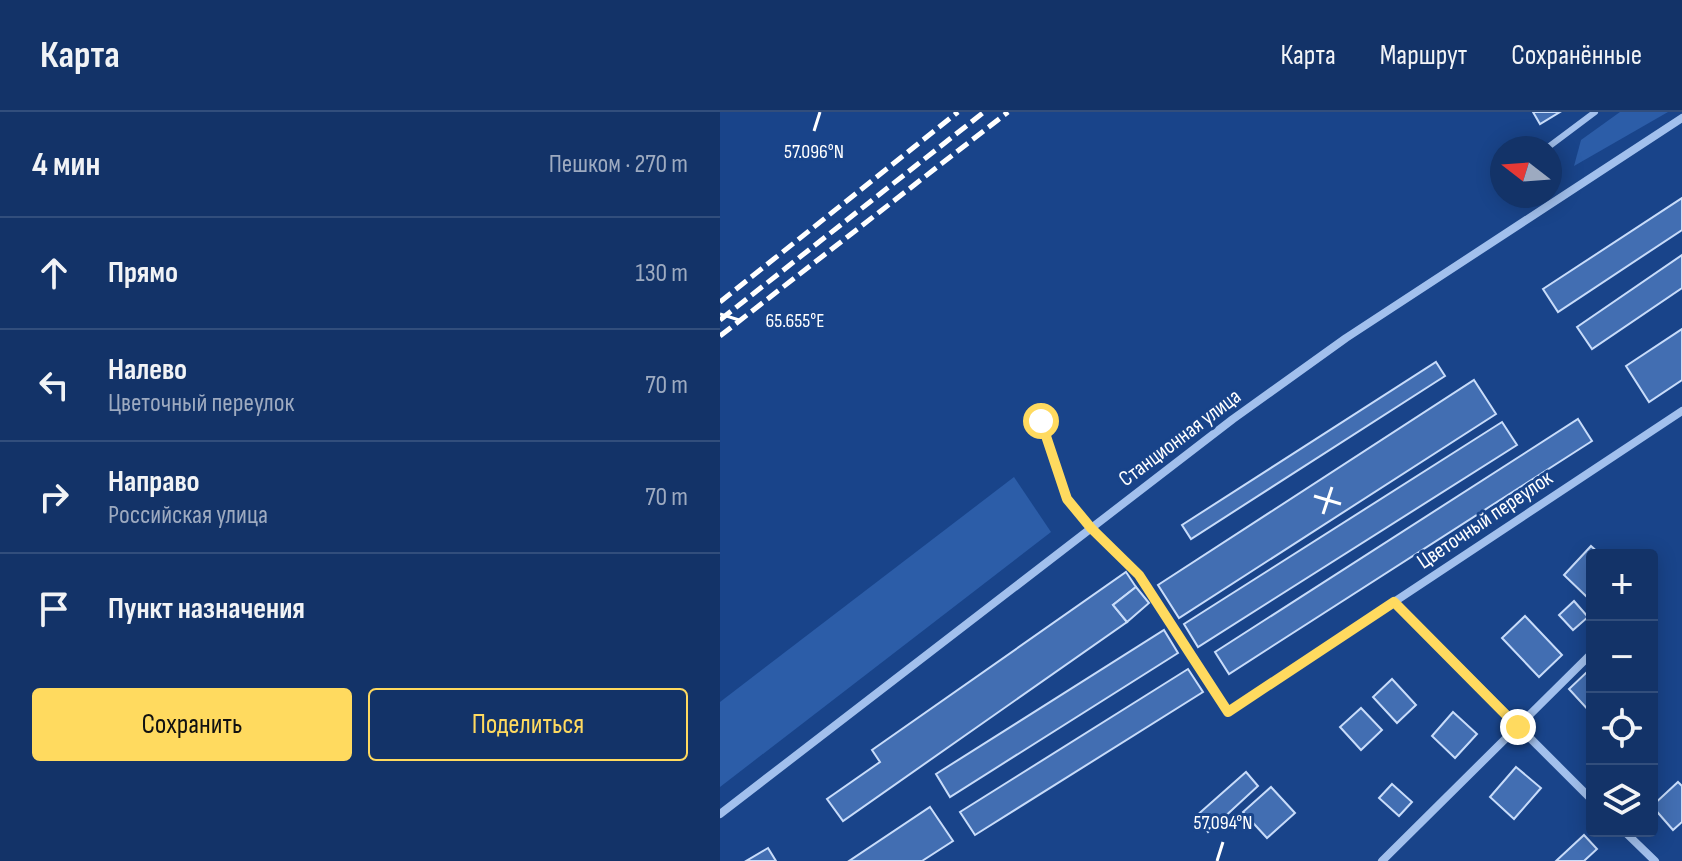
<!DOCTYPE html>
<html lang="ru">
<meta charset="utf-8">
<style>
body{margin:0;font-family:"Sofia Sans Condensed",sans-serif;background:#203f71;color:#f1f3f6}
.controls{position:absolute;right:24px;bottom:24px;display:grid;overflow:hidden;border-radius:8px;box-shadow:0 4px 20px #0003}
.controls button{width:72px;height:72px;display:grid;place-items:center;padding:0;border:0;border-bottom:2px solid #324e7c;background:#133368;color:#f1f3f6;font:40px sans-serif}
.compass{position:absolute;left:770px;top:24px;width:72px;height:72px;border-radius:50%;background:#133368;box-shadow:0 4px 20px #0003;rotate:287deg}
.stop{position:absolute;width:24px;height:24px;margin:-18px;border:6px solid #ffda5f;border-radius:50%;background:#fff}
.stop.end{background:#ffda5f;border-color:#fff;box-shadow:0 2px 8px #0008}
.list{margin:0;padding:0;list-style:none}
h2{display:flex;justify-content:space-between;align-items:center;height:104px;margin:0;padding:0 32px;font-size:34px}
h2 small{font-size:26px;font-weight:400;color:#9daac0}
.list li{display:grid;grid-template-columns:52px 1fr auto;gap:24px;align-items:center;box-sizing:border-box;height:112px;padding:0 32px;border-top:2px solid #324e7c}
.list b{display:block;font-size:30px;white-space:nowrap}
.list p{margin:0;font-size:26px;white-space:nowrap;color:#9daac0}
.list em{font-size:26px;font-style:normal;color:#9daac0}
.actions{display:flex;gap:16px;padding:24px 32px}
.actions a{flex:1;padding:18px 0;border:2px solid #ffda5f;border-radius:8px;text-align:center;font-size:28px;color:#ffda5f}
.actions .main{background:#ffda5f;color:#111}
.icon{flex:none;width:44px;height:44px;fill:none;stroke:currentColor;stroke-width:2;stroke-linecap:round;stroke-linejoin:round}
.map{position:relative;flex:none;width:962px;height:749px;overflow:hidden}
header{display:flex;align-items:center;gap:48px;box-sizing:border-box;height:112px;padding:0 40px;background:#133368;border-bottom:2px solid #324e7c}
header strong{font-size:38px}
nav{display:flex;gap:44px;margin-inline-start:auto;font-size:28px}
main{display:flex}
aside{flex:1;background:#133368}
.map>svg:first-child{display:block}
.green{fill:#2c5da8}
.building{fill:#426eb2;stroke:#c8dcfa;stroke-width:2}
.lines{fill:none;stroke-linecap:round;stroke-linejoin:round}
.lane{stroke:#a2c0ed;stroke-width:6}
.street{stroke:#a2c0ed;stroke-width:8}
.rail{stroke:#fff;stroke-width:5;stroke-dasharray:14 6;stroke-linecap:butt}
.route{stroke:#ffda5f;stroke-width:10}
.ticks{fill:none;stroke:#fff;stroke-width:3}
.labels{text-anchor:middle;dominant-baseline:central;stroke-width:6;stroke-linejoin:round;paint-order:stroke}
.street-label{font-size:22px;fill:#fff;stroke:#19448a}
.ticks-label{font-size:20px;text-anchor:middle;fill:#fff;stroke:#19448a;stroke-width:6;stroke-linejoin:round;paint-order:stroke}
</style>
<header>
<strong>Карта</strong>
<nav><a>Карта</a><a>Маршрут</a><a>Сохранённые</a></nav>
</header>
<main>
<aside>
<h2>4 мин<small>Пешком · 270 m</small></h2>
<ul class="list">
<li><svg class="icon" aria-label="ahead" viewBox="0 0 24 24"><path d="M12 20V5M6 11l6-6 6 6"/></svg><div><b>Прямо</b></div><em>130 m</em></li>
<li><svg class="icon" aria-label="left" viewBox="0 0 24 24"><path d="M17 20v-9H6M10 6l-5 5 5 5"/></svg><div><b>Налево</b><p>Цветочный переулок</p></div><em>70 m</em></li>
<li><svg class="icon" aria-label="right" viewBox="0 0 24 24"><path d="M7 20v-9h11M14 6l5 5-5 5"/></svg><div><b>Направо</b><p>Российская улица</p></div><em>70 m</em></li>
<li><svg class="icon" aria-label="arrive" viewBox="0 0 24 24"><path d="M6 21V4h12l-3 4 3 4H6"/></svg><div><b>Пункт назначения</b></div></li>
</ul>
<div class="actions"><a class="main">Сохранить</a><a>Поделиться</a></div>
</aside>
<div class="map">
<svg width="962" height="749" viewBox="0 0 962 749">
<rect width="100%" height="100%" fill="#19448a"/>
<g class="green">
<path d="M 900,0 L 948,0 L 854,54 L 861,28 Z"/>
<path d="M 294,365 L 331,420 L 0,675 L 0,590 Z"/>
</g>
<g class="building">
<path d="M 813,0 L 840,0 L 820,12 Z"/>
<path d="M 962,86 L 962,118 L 838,200 L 823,177 Z"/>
<path d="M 962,143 L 962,176 L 872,237 L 857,215 Z"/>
<path d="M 962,217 L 962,268 L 929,290 L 906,254 Z"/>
<path d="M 716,250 L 725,264 L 471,427 L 462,413 Z"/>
<path d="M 754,268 L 776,302 L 459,506 L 438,473 Z"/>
<path d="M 858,307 L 872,329 L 509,562 L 495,540 Z"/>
<path d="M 782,310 L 797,333 L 478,535 L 464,512 Z"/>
<path d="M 871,434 L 881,443 L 872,443 L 872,480 L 867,485 L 844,463 Z"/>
<path d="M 406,460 L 416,475 L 393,493 L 407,510 L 123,709 L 107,687 L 160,650 L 152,638 Z"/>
<path d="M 416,475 L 429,491 L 407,510 L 393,493 Z"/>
<path d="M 854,489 L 868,505 L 853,518 L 839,503 Z"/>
<path d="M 805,504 L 842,543 L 819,565 L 782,526 Z"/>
<path d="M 444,518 L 458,541 L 230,685 L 216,662 Z"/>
<path d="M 468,557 L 483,580 L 255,723 L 240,700 Z"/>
<path d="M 868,559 L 872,562 L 871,601 L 849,577 Z"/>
<path d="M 672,567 L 696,593 L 677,611 L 653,585 Z"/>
<path d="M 641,596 L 662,618 L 641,638 L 620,615 Z"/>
<path d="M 733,600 L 757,622 L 735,646 L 712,624 Z"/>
<path d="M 796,655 L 821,676 L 794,707 L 770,685 Z"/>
<path d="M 526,660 L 538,674 L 488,720 L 475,705 Z"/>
<path d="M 958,670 L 962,674 L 962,710 L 953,718 L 932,694 Z"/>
<path d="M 672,672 L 692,690 L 679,704 L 659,686 Z"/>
<path d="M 551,675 L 575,701 L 547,726 L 523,700 Z"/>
<path d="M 210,695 L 233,729 L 202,749 L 129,749 Z"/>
<path d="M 864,723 L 877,737 L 864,749 L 836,749 Z"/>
<path d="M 48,736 L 56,749 L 26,749 Z"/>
</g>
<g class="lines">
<g class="lane">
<path d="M 827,36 L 875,0"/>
<path d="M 321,309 L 347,387 L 371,416 L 419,463 L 508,600"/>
</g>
<g class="street">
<path d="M 674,490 L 872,688"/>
<path d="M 508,600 L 962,299"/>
<path d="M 0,702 L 513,307 L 626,226 L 962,6"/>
<path d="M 904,719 L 935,749"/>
<path d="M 662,749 L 872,541"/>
</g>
<g class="rail">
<path d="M 0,190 L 238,0"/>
<path d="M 0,208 L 264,0"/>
<path d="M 0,224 L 288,0"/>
</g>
</g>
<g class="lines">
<path class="route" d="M 321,309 L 347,387 L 371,416 L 419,463 L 508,600 L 674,490 L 798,615"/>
</g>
<path class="ticks" d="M 94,19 L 100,0M 0,202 L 19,208M 594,384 L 621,392M 603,402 L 612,375M 497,749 L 503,730"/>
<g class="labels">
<g class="street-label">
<text transform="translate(460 326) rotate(-37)">Станционная улица</text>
<text transform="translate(765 408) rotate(-34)">Цветочный переулок</text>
</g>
</g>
<g class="ticks-label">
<text x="94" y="46">57.096°N</text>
<text x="75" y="215">65.655°E</text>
<text x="503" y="717">57.094°N</text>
</g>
</svg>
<div class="controls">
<button>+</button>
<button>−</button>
<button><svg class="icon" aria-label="locate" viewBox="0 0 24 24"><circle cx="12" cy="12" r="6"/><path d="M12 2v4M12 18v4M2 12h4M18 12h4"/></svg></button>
<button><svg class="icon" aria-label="layers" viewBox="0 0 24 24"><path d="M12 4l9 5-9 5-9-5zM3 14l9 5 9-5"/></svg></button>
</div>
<svg class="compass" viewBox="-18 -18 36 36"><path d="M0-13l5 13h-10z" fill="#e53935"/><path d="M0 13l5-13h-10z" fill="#9daac0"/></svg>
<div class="stop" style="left:321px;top:309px"></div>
<div class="stop end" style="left:798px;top:615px"></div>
</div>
</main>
